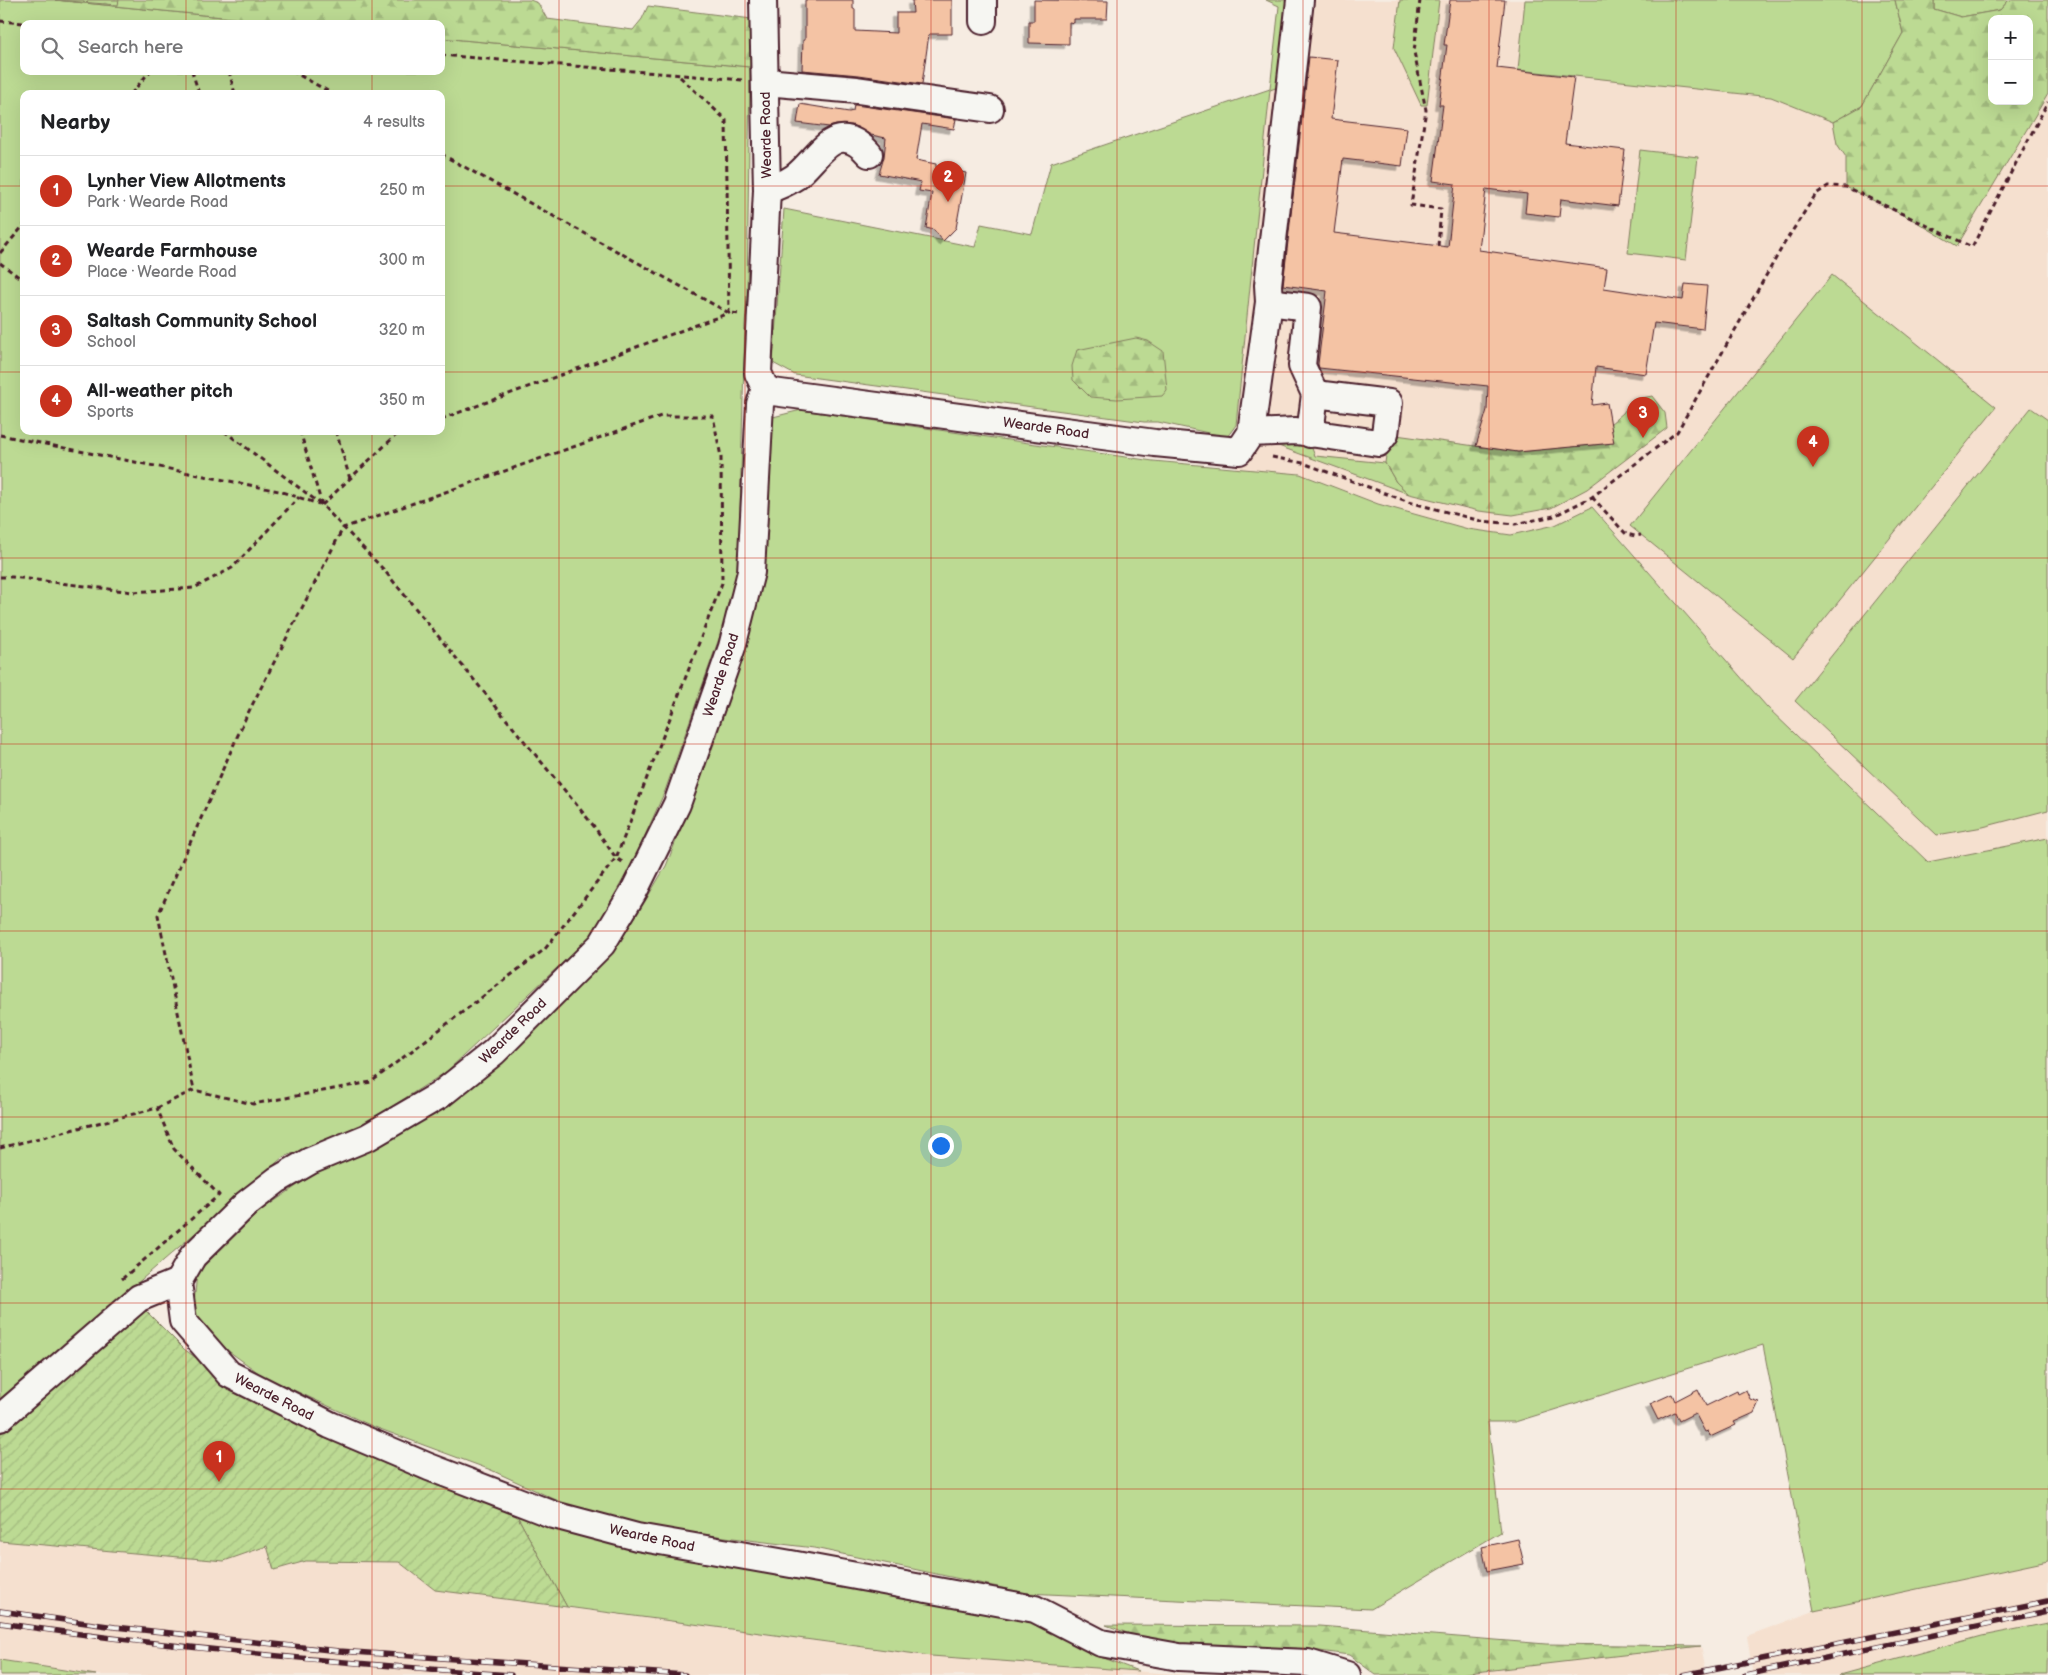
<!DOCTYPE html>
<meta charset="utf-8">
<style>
body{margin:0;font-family:"Balsamiq Sans",sans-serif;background:#f6f6f6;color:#202124}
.controls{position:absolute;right:15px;top:15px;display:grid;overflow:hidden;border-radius:10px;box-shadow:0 5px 20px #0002}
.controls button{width:45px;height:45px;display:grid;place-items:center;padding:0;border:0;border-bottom:1px solid #e0e0e0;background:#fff;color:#202124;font:25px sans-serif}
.you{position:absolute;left:940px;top:1145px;width:18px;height:18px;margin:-12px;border:4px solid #fff;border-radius:50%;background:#1a73e8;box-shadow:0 0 0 8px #1a73e833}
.badge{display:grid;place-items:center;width:32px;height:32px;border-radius:50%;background:#c8321e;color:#fff;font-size:16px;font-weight:700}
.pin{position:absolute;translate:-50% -41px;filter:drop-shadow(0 1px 2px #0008)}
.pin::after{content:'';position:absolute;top:26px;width:18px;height:15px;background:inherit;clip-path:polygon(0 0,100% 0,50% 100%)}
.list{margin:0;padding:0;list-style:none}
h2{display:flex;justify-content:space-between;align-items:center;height:65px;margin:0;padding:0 20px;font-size:21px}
h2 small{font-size:16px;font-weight:400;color:#757577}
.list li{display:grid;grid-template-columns:32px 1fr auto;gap:15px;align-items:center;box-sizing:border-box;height:70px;padding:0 20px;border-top:1px solid #e0e0e0}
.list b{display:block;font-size:19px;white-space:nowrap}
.list p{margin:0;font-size:16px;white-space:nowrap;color:#757577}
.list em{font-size:16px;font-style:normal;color:#757577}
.icon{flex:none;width:28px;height:28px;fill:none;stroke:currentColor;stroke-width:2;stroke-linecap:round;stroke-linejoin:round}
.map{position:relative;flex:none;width:2048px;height:1675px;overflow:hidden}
.search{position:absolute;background:#fff;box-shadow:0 5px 20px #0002;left:20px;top:20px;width:425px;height:55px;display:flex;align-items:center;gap:12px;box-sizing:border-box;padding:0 18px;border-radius:10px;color:#757577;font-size:19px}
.panel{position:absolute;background:#fff;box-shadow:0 5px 20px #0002;left:20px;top:90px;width:425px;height:345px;border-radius:10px}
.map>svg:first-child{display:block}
.built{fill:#f5e0cf;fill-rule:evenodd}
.green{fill:#bcda93;stroke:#837c5f;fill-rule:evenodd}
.forest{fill:url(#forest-firs);stroke:#837c5f;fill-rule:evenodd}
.cemetery{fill:url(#cemetery-stones);stroke:#837c5f}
.garden{fill:url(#garden-furrows);stroke:#837c5f}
.building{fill:#f4c3a4;stroke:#4a1f2b;filter:url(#shadow)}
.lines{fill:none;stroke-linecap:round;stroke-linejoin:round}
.minor-casing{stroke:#4a1f2b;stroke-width:30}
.path{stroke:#4a1f2b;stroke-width:3;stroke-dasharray:5 4;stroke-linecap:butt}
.minor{stroke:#f6f6f2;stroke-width:26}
.rail-casing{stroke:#4a1f2b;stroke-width:5.5}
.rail{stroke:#f6f6f2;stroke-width:4;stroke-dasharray:11;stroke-linecap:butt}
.grid{fill:none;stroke:#c8321e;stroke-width:1;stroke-opacity:0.55}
.labels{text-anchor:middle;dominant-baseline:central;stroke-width:5;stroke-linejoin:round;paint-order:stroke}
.street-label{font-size:14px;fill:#4a1f2b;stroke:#f6f6f2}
</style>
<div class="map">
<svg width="2048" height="1675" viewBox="0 0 2048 1675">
<defs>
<pattern id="forest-firs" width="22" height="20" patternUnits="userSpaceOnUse" patternTransform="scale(1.25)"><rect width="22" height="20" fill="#bcda93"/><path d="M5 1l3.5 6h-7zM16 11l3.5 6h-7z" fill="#a3bb7f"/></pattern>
<pattern id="cemetery-stones" width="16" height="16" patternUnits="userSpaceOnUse" patternTransform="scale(1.25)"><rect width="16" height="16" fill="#bcda93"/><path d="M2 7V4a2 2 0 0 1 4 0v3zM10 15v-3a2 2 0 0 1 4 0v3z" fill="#a3bb7f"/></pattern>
<pattern id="garden-furrows" width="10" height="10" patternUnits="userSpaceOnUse" patternTransform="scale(1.25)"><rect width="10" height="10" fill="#bcda93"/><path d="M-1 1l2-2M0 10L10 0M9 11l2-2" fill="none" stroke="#a3bb7f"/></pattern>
<filter id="shadow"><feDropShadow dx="-4.5" dy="4.5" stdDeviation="0" flood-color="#0004"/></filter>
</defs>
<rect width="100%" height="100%" fill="#f6ece2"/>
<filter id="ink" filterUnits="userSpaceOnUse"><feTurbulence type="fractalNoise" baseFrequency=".02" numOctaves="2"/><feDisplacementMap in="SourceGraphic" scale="10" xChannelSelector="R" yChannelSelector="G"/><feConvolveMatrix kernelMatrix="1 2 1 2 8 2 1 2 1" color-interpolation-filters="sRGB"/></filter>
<g filter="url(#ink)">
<g class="built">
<path d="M 1266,0 L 2048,0 L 2048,838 L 1928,862 L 1767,707 L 1593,507 L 1555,525 L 1511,535 L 1468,529 L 1378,504 L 1300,474 L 1235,468 L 1239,451 L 1236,425 L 1279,6 ZM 1992,19 L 2029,19 L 2029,101 L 1992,101 Z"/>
<path d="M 0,1541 L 224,1561 L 268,1545 L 274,1570 L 306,1561 L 399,1562 L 435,1590 L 931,1656 L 1187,1675 L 96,1675 L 0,1660 Z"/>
<path d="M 2048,1561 L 2048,1623 L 1982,1636 L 1839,1675 L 1753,1675 L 1747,1636 L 1814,1611 Z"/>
<path d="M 1701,1646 L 1707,1675 L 1450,1675 Z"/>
</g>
<g class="green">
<path d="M 0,0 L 55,0 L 291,24 L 24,24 L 24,71 L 441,71 L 441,38 L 750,67 L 747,298 L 745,325 L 738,585 L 665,791 L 634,860 L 592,935 L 446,1072 L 355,1130 L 283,1157 L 0,1402 ZM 24,94 L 441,94 L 441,431 L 24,431 Z"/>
<path d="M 1266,0 L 1288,0 L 1281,86 L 1270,90 L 1236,425 L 1227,437 L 1158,422 L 1144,422 L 795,375 L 773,363 L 784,209 L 975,247 L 981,224 L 1032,234 L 1051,163 L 1270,89 L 1279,6 Z"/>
<path d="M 1400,0 L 1439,0 L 1427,105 L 1421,105 L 1394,48 Z"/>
<path d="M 1525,0 L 1895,0 L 1903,33 L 1862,106 L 1833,122 L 1771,97 L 1518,70 Z"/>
<path d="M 1934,0 L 2009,0 L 2000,10 L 1961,17 L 1934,9 Z"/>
<path d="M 1640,150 L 1698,157 L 1686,260 L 1628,253 Z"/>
<path d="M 1832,275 L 1996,407 L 1793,658 L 1630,526 Z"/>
<path d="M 2031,408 L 2048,420 L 2048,810 L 1983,827 L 1937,835 L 1795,701 Z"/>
<path d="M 801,410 L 1153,461 L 1300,474 L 1378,504 L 1468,529 L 1511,535 L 1555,525 L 1592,507 L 1767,707 L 1928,862 L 2048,838 L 2048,1561 L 1814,1611 L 1763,1345 L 1515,1422 L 1488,1422 L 1501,1532 L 1371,1609 L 1026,1593 L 814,1548 L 660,1529 L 580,1511 L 491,1470 L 372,1426 L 263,1376 L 212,1339 L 193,1313 L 197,1273 L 260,1211 L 324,1167 L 425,1119 L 488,1073 L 615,947 L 638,913 L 666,866 L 717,736 L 757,593 L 765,531 L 773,417 Z"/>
<path d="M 1309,441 L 1315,456 L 1385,463 L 1396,482 L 1409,494 L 1273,444 Z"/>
<path d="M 515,1512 L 1024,1616 L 1096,1655 L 1138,1671 L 931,1656 L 567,1607 Z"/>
<path d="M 2048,1623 L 2047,1675 L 1839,1675 L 1982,1636 Z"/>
<path d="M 0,1660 L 96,1675 L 0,1675 Z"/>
</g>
<g class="forest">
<path d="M 55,0 L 530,0 L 538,3 L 547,19 L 633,30 L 642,19 L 648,6 L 752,19 L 750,67 L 441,38 L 441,24 L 291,24 Z"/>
<path d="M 1895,0 L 1934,0 L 1934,9 L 1961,17 L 2000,10 L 2009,0 L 2048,0 L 2048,94 L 1957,246 L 1915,221 L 1846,187 L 1846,157 L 1837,144 L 1833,122 L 1862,106 L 1903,33 ZM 1992,19 L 2029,19 L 2029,101 L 1992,101 Z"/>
<path d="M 1136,338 L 1148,341 L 1163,351 L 1167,390 L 1162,396 L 1117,399 L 1090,397 L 1073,380 L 1072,366 L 1077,350 Z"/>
<path d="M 1652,396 L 1665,413 L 1667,428 L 1587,489 L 1551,508 L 1513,515 L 1479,511 L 1409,494 L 1396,482 L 1385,463 L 1389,434 L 1518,452 L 1613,443 L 1610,424 L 1623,413 L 1632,400 Z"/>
<path d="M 1106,1625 L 1319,1626 L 1546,1644 L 1701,1646 L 1450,1675 L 1376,1675 L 1349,1655 L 1305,1649 L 1154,1643 Z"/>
</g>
<path class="cemetery" d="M 55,0 L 119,0 L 118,5 Z"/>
<path class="garden" d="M 144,1309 L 184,1349 L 260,1405 L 360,1451 L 515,1512 L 567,1607 L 435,1590 L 399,1562 L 306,1561 L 274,1570 L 267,1546 L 224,1561 L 0,1541 L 0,1434 Z"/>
<g class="building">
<path d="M 805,0 L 853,0 L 853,9 L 855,9 L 855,31 L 896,33 L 896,13 L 913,13 L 912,0 L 952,0 L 952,34 L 929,34 L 922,84 L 859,75 L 802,70 L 803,40 L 805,40 Z"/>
<path d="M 1034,0 L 1108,1 L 1107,19 L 1074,19 L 1074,23 L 1069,22 L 1069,44 L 1029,43 L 1029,21 L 1034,21 Z"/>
<path d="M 1450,0 L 1505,0 L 1497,68 L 1574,77 L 1565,143 L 1625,150 L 1618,206 L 1561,199 L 1559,217 L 1525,213 L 1527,194 L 1486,189 L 1479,250 L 1607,268 L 1604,288 L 1683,300 L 1685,284 L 1707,286 L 1703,329 L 1654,323 L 1646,374 L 1596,367 L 1592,405 L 1607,403 L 1614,443 L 1518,452 L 1476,446 L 1487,410 L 1488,386 L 1319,368 L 1318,364 L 1327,291 L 1283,285 L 1309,57 L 1338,60 L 1331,119 L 1407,128 L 1402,166 L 1343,159 L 1334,233 L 1448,247 L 1455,184 L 1433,181 L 1443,105 L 1439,105 L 1447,45 L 1444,45 Z"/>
<path d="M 800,104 L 849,112 L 853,111 L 854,105 L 855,105 L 956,119 L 954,129 L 922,124 L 916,160 L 936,164 L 936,167 L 966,173 L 956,228 L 943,241 L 934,230 L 926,228 L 932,193 L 919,191 L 921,182 L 879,174 L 884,157 L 886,138 L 871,135 L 852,125 L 836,125 L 829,127 L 797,123 Z"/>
<path d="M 1698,1389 L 1706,1406 L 1737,1391 L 1738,1394 L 1746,1390 L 1750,1399 L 1759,1402 L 1754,1413 L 1734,1422 L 1736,1425 L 1710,1437 L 1708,1431 L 1705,1432 L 1695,1413 L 1679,1421 L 1675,1412 L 1658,1420 L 1650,1404 L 1672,1394 L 1675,1401 Z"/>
<path d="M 1518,1539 L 1524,1564 L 1487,1571 L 1482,1547 Z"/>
</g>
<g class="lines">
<g class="minor-casing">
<g id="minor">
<path d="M 763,0 L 767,190 L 758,373 L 765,388 L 773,392 L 1155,443 L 1239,451 L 1251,433 L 1269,302 L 1268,285 L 1300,0"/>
<path d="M 983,21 L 983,0"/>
<path d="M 765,82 L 857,90 L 990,109"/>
<path d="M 767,190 C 777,187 786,183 795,177 C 819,159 835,116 869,154"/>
<path d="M 1269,302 L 1308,307 L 1302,366 L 1315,394 L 1310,434"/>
<path d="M 765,388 L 760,404 L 751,572 L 732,647 L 677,804 L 634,891 L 602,944 L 494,1052 L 440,1095 L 368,1137 L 310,1161 L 277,1180 L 246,1204 L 193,1256 L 178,1282 L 183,1321 L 229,1374 L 330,1425 L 429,1467 L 554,1515 L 637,1537 L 791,1564 L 1035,1609 L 1101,1643 L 1179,1657 L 1308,1663 L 1347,1675"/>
<path d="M 1251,433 L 1296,431 L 1378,443 L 1385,434 L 1389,403 L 1315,394"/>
<path d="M 0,1418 L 139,1298 L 178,1282"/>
</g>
</g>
<g class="path">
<path d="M 1420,0 L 1414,52 L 1426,110 L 1411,205 L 1441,209 L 1438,246"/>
<path d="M 0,21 L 36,24"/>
<path d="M 441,55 L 742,80"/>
<path d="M 192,71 L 199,94"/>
<path d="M 229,71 L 235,94"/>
<path d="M 292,71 L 333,94"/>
<path d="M 131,94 L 150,71"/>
<path d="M 441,154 L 729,313 L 740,314"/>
<path d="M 0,253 L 24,225"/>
<path d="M 0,263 L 24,281"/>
<path d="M 441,419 L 729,313 L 726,120 L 678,75"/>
<path d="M 224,431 L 322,505 L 384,570 L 593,825 L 616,858 L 624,863"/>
<path d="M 300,431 L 322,505"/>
<path d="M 336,431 L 350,479"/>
<path d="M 0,435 L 279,491 L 319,504"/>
<path d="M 1272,457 L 1303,463 L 1409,502 L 1481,521 L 1515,524 L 1554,516 L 1592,497 L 1677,432 L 1784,244 L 1816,194 L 1828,186 L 1846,187 L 1972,247 L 2048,102"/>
<path d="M 1592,497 L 1626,534 L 1635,536 L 1641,535"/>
<path d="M 322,505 L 396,435 L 407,431"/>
<path d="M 0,577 L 12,577 L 133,592 L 194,588 L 232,568 L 299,497"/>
<path d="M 0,1148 L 157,1108 L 194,1090 L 253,1104 L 371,1082 L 545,949 L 616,858 L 722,583 L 721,457 L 713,416 L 661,416 L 343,528 L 246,717 L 158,915 L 194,1090"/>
<path d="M 122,1279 L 219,1195 L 174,1149 L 157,1108"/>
</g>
<use href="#minor" class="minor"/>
<g class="rail-casing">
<g id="rail">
<path d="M 0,1611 L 115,1627 L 339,1651 L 685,1675"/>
<path d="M 0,1623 C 170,1648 340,1663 511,1675"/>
<path d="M 1683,1675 L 2048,1601"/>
<path d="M 1745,1675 L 2048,1611"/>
</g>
</g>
<use href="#rail" class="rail"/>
</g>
</g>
<path class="grid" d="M 186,0 L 186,24M 372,0 L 372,24M 559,0 L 559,1675M 745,0 L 745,1675M 931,0 L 931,1675M 1117,0 L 1117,1675M 1303,0 L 1303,1675M 1489,0 L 1489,1675M 1676,0 L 1676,1675M 1862,0 L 1862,1675M 186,71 L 186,94M 372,71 L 372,94M 0,186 L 24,186M 441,186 L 2048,186M 0,372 L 24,372M 441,372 L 2048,372M 186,431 L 186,1675M 372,431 L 372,1675M 0,558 L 2048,558M 0,744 L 2048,744M 0,931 L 2048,931M 0,1117 L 2048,1117M 0,1303 L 2048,1303M 0,1489 L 2048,1489"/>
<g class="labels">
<g class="street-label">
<text transform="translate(766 135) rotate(-91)">Wearde Road</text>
<text transform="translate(1046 428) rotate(8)">Wearde Road</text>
<text transform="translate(721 675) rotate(-72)">Wearde Road</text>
<text transform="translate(513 1031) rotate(-44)">Wearde Road</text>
<text transform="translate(274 1397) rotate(27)">Wearde Road</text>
<text transform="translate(652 1538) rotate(12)">Wearde Road</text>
</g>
</g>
</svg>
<div class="controls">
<button>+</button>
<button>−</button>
</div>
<div class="you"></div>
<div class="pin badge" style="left:219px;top:1482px">1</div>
<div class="pin badge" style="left:948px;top:202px">2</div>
<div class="pin badge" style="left:1643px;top:438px">3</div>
<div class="pin badge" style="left:1813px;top:467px">4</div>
<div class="search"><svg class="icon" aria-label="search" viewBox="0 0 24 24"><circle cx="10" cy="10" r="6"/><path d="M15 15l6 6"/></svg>Search here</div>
<section class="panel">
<h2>Nearby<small>4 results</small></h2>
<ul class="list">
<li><span class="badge">1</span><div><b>Lynher View Allotments</b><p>Park · Wearde Road</p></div><em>250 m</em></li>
<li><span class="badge">2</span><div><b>Wearde Farmhouse</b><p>Place · Wearde Road</p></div><em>300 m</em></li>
<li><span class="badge">3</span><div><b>Saltash Community School</b><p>School</p></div><em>320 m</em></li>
<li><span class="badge">4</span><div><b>All-weather pitch</b><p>Sports</p></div><em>350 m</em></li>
</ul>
</section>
</div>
